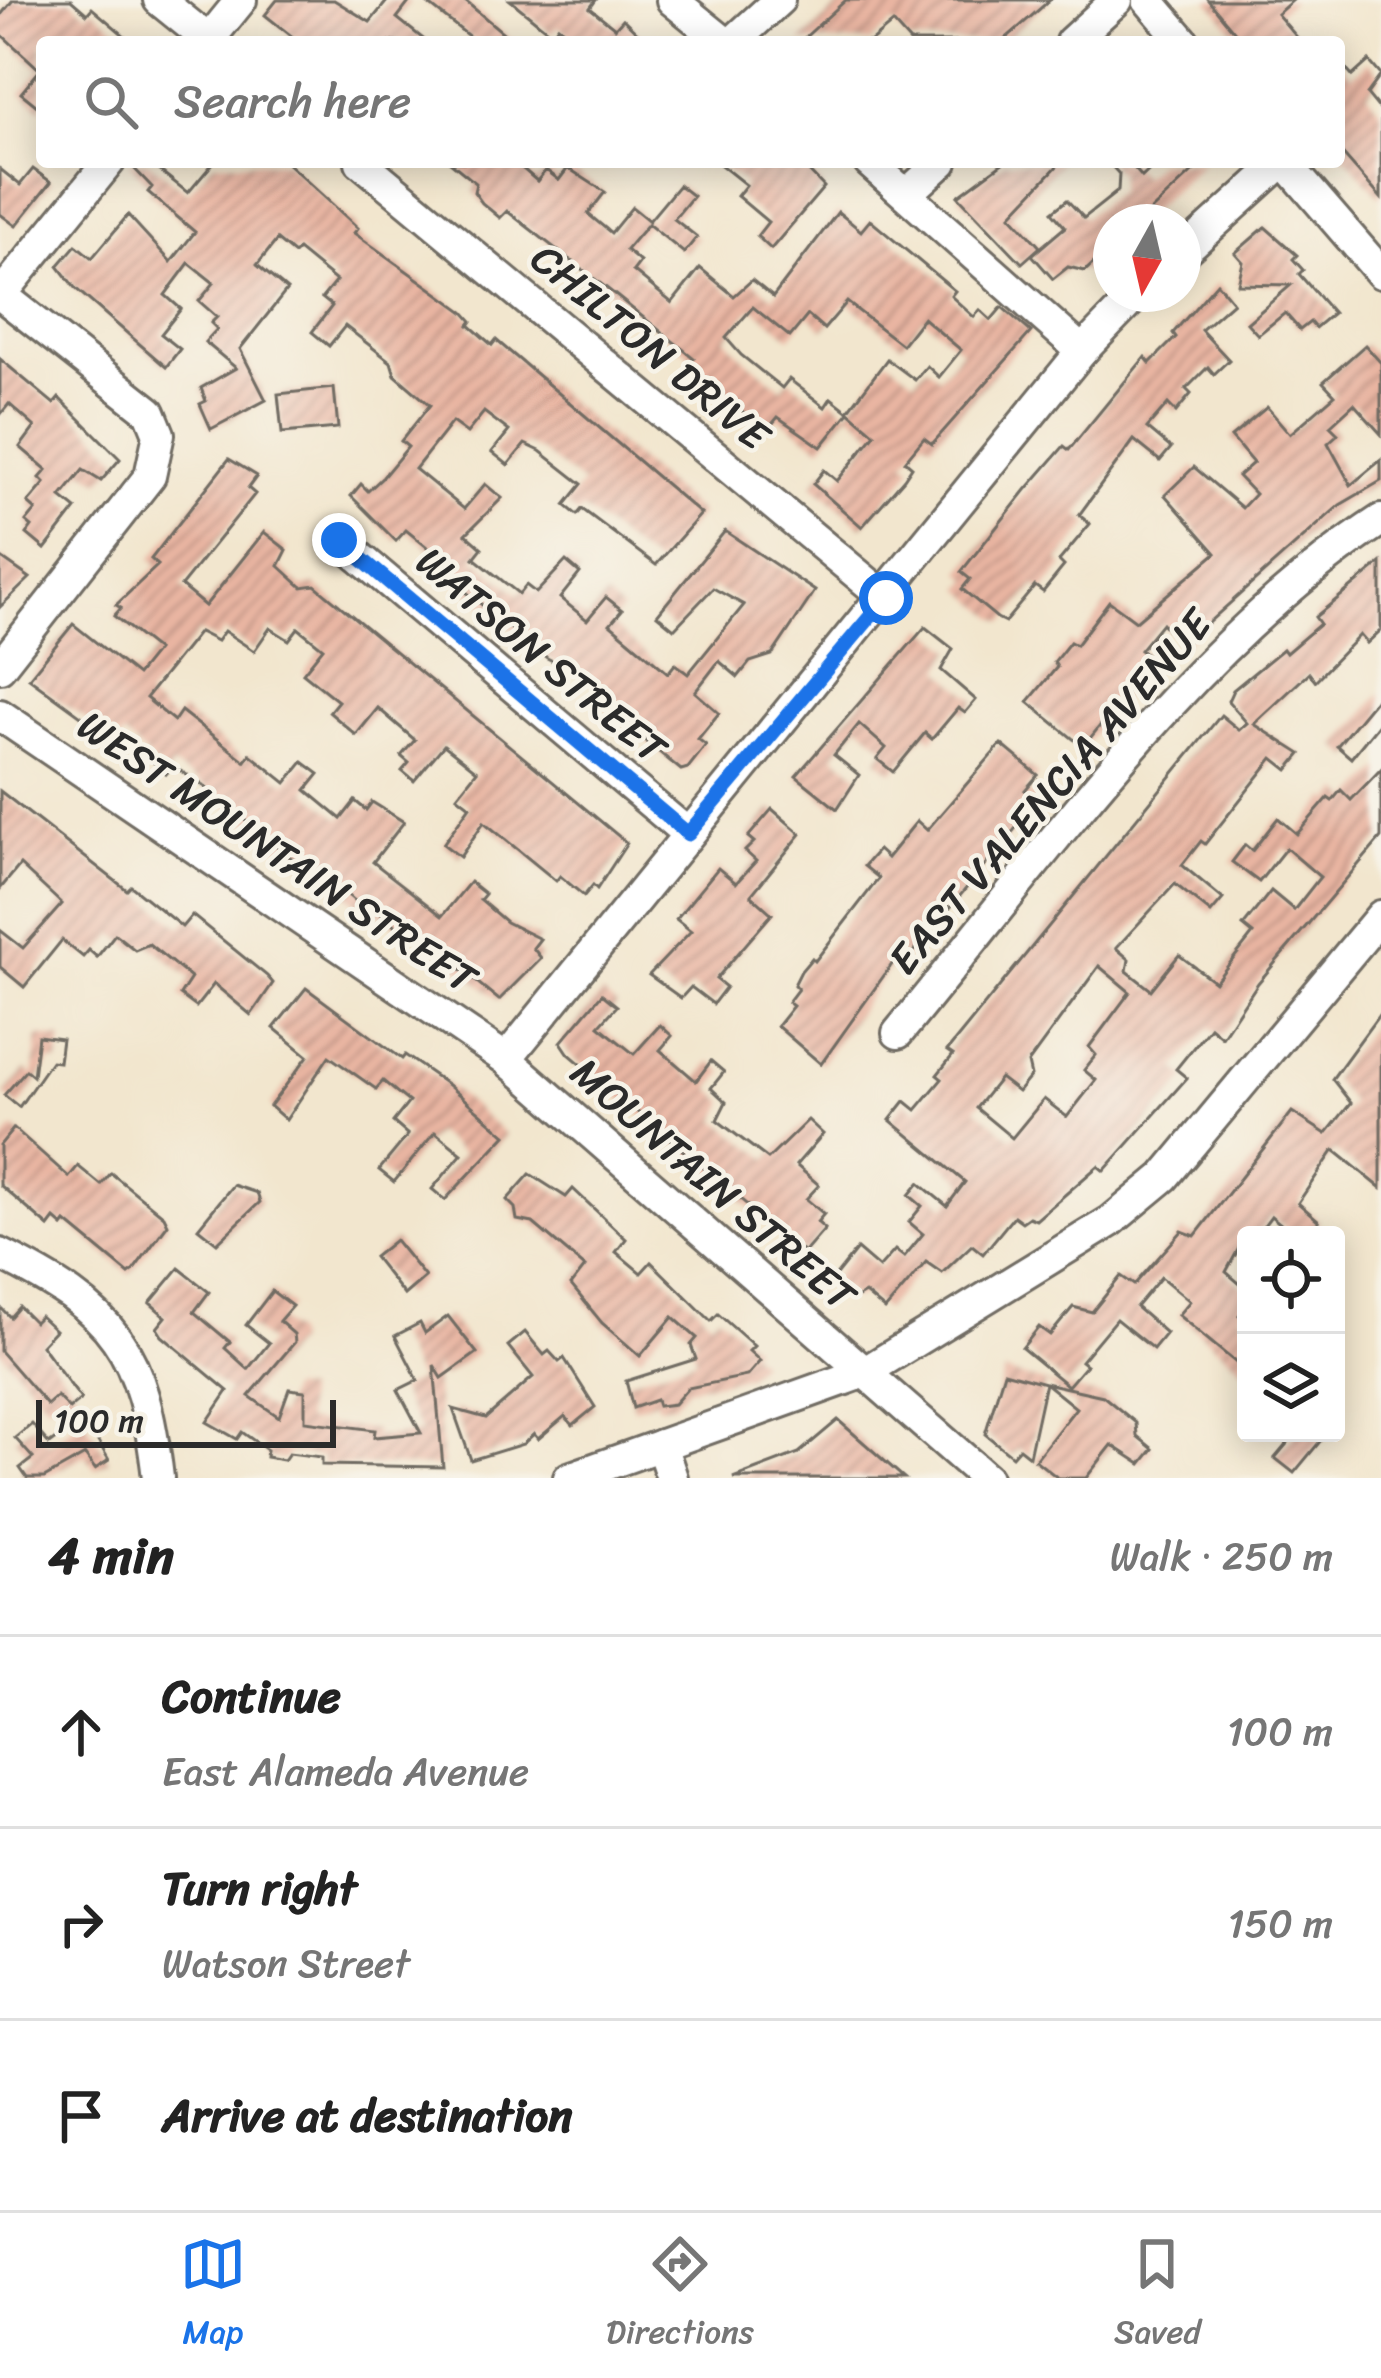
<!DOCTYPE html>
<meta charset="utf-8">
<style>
body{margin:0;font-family:Sriracha,sans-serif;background:#f2f2f2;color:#222}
.controls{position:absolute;right:36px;bottom:36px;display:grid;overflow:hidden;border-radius:12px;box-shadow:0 6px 30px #0003}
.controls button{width:108px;height:108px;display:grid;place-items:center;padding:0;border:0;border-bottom:3px solid #e0e0e0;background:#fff;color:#222;font:60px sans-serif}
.compass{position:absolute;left:1093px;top:204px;width:108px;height:108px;border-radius:50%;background:#fff;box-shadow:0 6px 30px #0003;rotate:188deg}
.scale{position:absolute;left:36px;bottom:30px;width:300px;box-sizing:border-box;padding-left:12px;border:6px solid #2b2b2b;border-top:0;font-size:33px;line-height:42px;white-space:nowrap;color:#2b2b2b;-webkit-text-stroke:9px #f7f3e8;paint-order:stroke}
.stop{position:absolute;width:36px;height:36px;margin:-27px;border:9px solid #1a73e8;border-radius:50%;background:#fff}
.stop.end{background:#1a73e8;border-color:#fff;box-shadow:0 3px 12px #0008}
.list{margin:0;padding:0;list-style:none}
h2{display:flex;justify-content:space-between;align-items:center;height:156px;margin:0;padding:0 48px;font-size:51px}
h2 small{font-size:39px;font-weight:400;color:#767676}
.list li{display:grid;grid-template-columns:78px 1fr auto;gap:36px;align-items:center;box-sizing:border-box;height:192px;padding:0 48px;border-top:3px solid #e0e0e0}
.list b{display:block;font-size:45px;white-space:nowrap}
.list p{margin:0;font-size:39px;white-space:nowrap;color:#767676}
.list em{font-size:39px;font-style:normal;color:#767676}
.icon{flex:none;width:66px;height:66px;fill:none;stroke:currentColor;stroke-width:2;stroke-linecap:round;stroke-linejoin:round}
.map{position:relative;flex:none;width:1381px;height:1478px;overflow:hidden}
.search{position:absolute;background:#fff;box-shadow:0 6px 30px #0003;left:36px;right:36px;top:36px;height:132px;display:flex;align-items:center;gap:30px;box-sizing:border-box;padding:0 42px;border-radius:12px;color:#767676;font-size:45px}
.sheet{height:732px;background:#fff}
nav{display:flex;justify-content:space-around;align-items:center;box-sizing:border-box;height:168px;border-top:3px solid #e0e0e0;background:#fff;font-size:33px;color:#767676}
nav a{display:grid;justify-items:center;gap:6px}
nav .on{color:#1a73e8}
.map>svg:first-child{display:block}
.building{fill:url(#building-hatch);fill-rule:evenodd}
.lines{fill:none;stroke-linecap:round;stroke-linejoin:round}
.minor-casing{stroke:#716c64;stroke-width:36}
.minor{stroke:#fff;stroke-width:30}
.route{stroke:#1a73e8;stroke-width:15}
.labels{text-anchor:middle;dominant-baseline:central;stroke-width:9;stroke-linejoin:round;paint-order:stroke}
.street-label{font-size:42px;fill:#2b2b2b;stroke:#f7f3e8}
</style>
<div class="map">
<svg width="1381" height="1478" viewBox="0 0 1381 1478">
<defs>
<pattern id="building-hatch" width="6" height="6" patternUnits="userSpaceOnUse" patternTransform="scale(3)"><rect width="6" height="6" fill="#e9b5a2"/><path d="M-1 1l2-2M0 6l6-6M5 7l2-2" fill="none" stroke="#bd9384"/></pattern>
</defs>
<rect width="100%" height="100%" fill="#f7f3e8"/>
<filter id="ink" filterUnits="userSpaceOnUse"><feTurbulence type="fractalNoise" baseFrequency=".00833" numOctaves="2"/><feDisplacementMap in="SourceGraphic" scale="24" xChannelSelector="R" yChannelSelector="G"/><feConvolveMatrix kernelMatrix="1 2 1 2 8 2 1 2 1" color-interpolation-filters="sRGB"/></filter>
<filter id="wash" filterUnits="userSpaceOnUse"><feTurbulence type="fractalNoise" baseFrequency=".004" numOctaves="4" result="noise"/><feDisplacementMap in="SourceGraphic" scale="48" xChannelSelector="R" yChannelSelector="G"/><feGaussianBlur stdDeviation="2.7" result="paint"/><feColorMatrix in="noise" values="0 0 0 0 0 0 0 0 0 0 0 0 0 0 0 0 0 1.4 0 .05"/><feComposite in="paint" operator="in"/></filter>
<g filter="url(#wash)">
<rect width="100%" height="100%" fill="#f2e6ce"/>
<g id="blocks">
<g class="building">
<path d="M 13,0 L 71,0 L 87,14 L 92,8 L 132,42 L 42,42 L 42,110 L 21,93 L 40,70 L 0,33 L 0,16 Z"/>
<path d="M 277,0 L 334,0 L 370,22 L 388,0 L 411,0 L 397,18 L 427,42 L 299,42 L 265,15 Z"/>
<path d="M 423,0 L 464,0 L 514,42 L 476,42 Z"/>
<path d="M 510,0 L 596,0 L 590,8 L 615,28 L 623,19 L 647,42 L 578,42 L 558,26 L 552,34 Z"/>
<path d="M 846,0 L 1050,0 L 1002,42 L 910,42 L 893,23 L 870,42 L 800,42 Z"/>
<path d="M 1208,0 L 1293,0 L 1277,14 L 1301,42 L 1243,42 Z"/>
<path d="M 1339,61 L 1352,76 L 1369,61 L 1381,75 L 1367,94 L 1381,111 L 1381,198 L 1339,150 Z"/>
<path d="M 128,162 L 149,162 L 188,193 L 214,162 L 286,162 L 358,228 L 354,233 L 464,312 L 472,321 L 469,325 L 492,345 L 496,340 L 701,514 L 656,565 L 582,509 L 577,515 L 565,505 L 582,484 L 540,451 L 525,444 L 508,465 L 492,452 L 509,431 L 484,412 L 467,433 L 452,422 L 415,469 L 464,509 L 485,484 L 502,498 L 466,534 L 482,548 L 474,558 L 519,594 L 526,585 L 536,593 L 566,561 L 580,573 L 560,598 L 587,620 L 606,597 L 622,610 L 610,624 L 668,673 L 675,664 L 688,674 L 744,605 L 713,588 L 674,629 L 657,615 L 725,531 L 815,591 L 772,655 L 750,662 L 738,677 L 719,661 L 695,692 L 719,713 L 698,739 L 706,745 L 688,768 L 681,770 L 591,696 L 598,687 L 565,660 L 561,665 L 547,658 L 454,582 L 427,567 L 437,555 L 406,530 L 396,541 L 351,496 L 361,484 L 368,491 L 383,477 L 408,447 L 401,441 L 430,405 L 395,375 L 391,362 L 345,326 L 329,346 L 312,332 L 332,306 L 322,298 L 336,281 L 298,250 L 294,254 L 277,240 L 257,265 L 287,290 L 240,349 L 266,400 L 211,429 L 200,404 L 206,401 L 201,388 L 236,368 L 205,342 L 217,329 L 211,323 L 217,317 L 199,301 L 214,283 L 189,263 L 165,295 L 181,309 L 161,334 L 180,349 L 166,367 L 75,288 L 58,266 L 76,245 L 92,258 L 128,215 L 171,262 L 195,232 L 148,192 L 152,187 Z"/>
<path d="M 450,162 L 515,162 L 537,181 L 546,170 L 559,180 L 568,168 L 605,192 L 588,214 L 611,233 L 632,207 L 649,221 L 679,185 L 693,196 L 674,219 L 697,237 L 684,253 L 648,224 L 626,250 L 640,262 L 633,271 L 672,303 L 700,268 L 734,296 L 752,280 L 773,297 L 838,212 L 861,231 L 870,220 L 955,291 L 951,296 L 974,317 L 980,310 L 991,320 L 1002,307 L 1031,332 L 932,444 L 924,438 L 905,461 L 912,467 L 904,479 L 862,527 L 813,484 L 824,470 L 837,481 L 875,434 L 848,411 L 887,359 L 915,380 L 927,366 L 939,377 L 961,350 L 923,318 L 902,345 L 847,302 L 824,329 L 808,315 L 790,337 L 753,307 L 726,338 L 741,355 L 782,388 L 789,379 L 825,407 L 831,398 L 849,412 L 821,447 L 778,417 L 767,430 L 718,393 L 689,365 L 694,358 L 614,294 L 507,211 L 500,218 L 482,203 L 474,192 L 476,183 Z"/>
<path d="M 717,162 L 800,162 L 824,187 L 771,249 L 757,236 L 768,222 L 737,196 L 746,185 Z"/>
<path d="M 1004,162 L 1061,162 L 1011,215 L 1040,247 L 1022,263 L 958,196 Z"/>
<path d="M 1108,162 L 1129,162 L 1142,177 L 1158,162 L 1203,162 L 1139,222 L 1111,222 L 1111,247 L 1085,271 L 1068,267 L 1053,279 L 1032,255 L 1065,227 L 1052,212 L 1067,200 L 1084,218 L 1118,191 L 1119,174 Z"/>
<path d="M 0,169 L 20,185 L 33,169 L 51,182 L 16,226 L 0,214 Z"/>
<path d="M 1265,227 L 1297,255 L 1293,259 L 1303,270 L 1299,274 L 1333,313 L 1315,328 L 1310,322 L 1300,330 L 1285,313 L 1258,335 L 1247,323 L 1291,285 L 1238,284 L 1243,262 L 1235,253 Z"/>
<path d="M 1217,283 L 1233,302 L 1201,330 L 1229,360 L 1214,374 L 1208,367 L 1186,389 L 1191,394 L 1176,412 L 1168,404 L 1147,428 L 1171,448 L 1160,461 L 1134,440 L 1079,515 L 1090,524 L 1059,561 L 1064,566 L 1043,592 L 1035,586 L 1005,622 L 997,618 L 962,589 L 970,579 L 961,572 L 1026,490 L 1064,446 L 1069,450 L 1145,357 L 1150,363 L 1176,337 L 1173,333 Z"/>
<path d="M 1365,345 L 1381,363 L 1381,434 L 1354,404 L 1330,426 L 1338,434 L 1328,443 L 1351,485 L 1381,460 L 1381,481 L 1340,505 L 1182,646 L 1162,623 L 1140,650 L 1153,660 L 1083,747 L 1028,702 L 1057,667 L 1054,662 L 1070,642 L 1076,645 L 1109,601 L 1136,621 L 1216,553 L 1165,495 L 1194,467 L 1242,508 L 1255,494 L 1238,476 L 1253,463 L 1231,437 L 1267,407 L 1290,434 L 1335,395 L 1323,382 Z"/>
<path d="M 0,359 L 54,404 L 59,398 L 120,459 L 101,481 L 83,470 L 61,497 L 76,509 L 45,549 L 27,534 L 32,527 L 26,522 L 36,510 L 28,503 L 45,483 L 40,478 L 47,470 L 20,447 L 35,427 L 9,404 L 0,415 Z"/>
<path d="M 334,388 L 338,428 L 282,433 L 278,394 Z"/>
<path d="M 229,459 L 257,476 L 248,488 L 255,494 L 181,586 L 205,606 L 264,532 L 287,550 L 279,566 L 302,587 L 315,585 L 627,843 L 597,889 L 593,885 L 584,896 L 560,876 L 556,881 L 484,822 L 460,857 L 443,844 L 470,806 L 457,796 L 477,771 L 444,745 L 414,781 L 402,771 L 409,763 L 401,756 L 415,740 L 378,708 L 356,735 L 329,712 L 338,701 L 303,673 L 323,648 L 298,628 L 289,640 L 270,628 L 254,651 L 224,631 L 217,641 L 199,632 L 146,698 L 174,721 L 181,711 L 245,761 L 250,754 L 286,783 L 303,762 L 319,774 L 306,790 L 341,819 L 355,801 L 366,810 L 372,802 L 404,822 L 373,862 L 442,916 L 470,882 L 485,894 L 480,900 L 506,922 L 540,939 L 533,948 L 541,958 L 499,1000 L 409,927 L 404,933 L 374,908 L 369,913 L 324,875 L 322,878 L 284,853 L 204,786 L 173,766 L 166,774 L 124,735 L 120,740 L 95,720 L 92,724 L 29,678 L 73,624 L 137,675 L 157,650 L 114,616 L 121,608 L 116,605 L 158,565 L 151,559 Z"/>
<path d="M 0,557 L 30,578 L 0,607 Z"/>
<path d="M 1381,563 L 1381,630 L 1367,643 L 1360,635 L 1315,681 L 1309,673 L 1254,724 L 1301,754 L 1288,770 L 1273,758 L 1205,844 L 1201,841 L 1182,865 L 1223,899 L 1211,913 L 1175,884 L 1116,948 L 1129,959 L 1127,971 L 1151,990 L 1179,955 L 1215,982 L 1253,934 L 1243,926 L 1271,891 L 1294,910 L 1320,877 L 1286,848 L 1259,882 L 1232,862 L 1245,845 L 1252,851 L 1278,818 L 1297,834 L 1328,798 L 1332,801 L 1341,790 L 1351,800 L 1381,769 L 1381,838 L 1258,983 L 1222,1037 L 1210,1027 L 1176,1069 L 1187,1078 L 1104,1171 L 1098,1166 L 1036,1220 L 1029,1217 L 1022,1222 L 1014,1216 L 983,1254 L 972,1245 L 942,1273 L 926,1262 L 885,1310 L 865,1293 L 855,1299 L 833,1279 L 857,1249 L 879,1268 L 895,1250 L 904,1257 L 923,1234 L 909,1222 L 922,1206 L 909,1195 L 919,1183 L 947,1206 L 965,1182 L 890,1120 L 905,1101 L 916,1110 L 942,1079 L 937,1075 L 953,1055 L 947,1051 L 1221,715 L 1239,730 L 1247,723 L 1228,701 L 1233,690 L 1283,649 L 1286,653 L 1320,624 L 1315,617 ZM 1099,966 L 1130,992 L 1089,1047 L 1096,1055 L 1084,1070 L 1096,1080 L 1067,1117 L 1044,1099 L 1012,1138 L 976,1108 L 1000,1078 L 1018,1092 L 1031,1076 L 1028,1063 Z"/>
<path d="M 925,627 L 953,649 L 941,670 L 976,700 L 965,713 L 958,708 L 932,739 L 925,733 L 893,772 L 877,759 L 886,748 L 859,724 L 834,755 L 859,775 L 837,809 L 796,776 Z"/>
<path d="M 1381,693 L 1381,721 L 1351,758 L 1337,746 Z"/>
<path d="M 1001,744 L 1038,775 L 1025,790 L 1038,801 L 950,908 L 945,904 L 916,938 L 921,943 L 908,959 L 900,953 L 821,1064 L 777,1026 L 793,1006 L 788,1002 L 798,989 L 794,985 L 801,971 L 812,958 L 815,961 L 879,878 L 864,866 L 878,850 L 887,858 L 917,821 L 927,830 Z"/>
<path d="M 0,791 L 127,890 L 131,886 L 182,927 L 192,915 L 267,976 L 273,983 L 251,1015 L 214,984 L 196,1007 L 180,995 L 191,978 L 149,944 L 135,950 L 115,934 L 97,957 L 89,950 L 83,957 L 62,940 L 24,987 L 0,967 L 0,930 L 23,948 L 62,904 L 20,865 L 0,889 Z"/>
<path d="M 772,809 L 801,834 L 751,895 L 772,914 L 716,979 L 726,987 L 713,1004 L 691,987 L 681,998 L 649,975 L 691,931 L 676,919 L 718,868 L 736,883 L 756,861 L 745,851 L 754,842 L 748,837 Z"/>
<path d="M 306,988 L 402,1059 L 405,1055 L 448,1085 L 506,1135 L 445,1200 L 432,1189 L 462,1154 L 435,1132 L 394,1182 L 379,1170 L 408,1135 L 393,1122 L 409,1102 L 383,1081 L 376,1089 L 329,1056 L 286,1120 L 270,1106 L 308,1056 L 274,1028 Z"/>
<path d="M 602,994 L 617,1006 L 599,1026 L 634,1054 L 660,1025 L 672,1036 L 660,1050 L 696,1081 L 711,1061 L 724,1072 L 711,1088 L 726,1102 L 717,1120 L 768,1159 L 808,1120 L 823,1134 L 796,1165 L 819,1185 L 806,1199 L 824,1214 L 817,1222 L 825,1229 L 804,1253 L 569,1054 L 561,1042 Z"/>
<path d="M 1381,1012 L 1381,1188 L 1334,1150 L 1298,1203 L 1319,1221 L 1307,1235 L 1294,1235 L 1271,1216 L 1259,1232 L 1246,1235 L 1226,1272 L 1246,1289 L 1246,1306 L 1239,1315 L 1246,1321 L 1246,1371 L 1178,1315 L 1190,1301 L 1161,1277 L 1136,1307 L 1166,1333 L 1153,1349 L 1116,1319 L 1081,1361 L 1086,1365 L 1068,1386 L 1022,1348 L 1039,1327 L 1050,1335 L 1073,1307 L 1092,1312 L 1121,1276 L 1134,1285 L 1182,1231 L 1195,1236 L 1292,1112 L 1326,1134 L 1351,1103 L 1332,1079 Z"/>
<path d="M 38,1036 L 62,1039 L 59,1062 L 51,1061 L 19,1107 L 4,1095 L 26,1070 L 33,1076 Z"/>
<path d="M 14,1128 L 69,1177 L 78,1166 L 101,1185 L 111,1173 L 164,1216 L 168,1224 L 133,1271 L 129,1274 L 66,1222 L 63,1226 L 55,1219 L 49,1227 L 0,1185 L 0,1145 Z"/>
<path d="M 530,1174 L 566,1197 L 573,1189 L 626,1239 L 616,1252 L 641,1273 L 651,1262 L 711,1321 L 718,1314 L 754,1346 L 749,1351 L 760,1361 L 747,1376 L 688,1388 L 674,1404 L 658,1406 L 656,1400 L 633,1408 L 626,1381 L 696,1359 L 691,1345 L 697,1338 L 673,1317 L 640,1356 L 602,1323 L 571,1285 L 585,1267 L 533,1223 L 517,1220 L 515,1208 L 507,1200 Z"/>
<path d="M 233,1185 L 257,1193 L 260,1202 L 217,1243 L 198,1228 Z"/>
<path d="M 395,1240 L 425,1277 L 404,1295 L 374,1257 Z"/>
<path d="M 179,1268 L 209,1292 L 194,1312 L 230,1342 L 225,1348 L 248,1369 L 269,1343 L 246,1325 L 272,1291 L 292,1306 L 279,1321 L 294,1334 L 295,1342 L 249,1396 L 279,1417 L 289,1389 L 305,1391 L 305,1421 L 375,1430 L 374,1437 L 421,1433 L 398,1390 L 418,1380 L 395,1336 L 420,1323 L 425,1333 L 448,1316 L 477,1353 L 442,1378 L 434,1365 L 443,1467 L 322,1465 L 322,1457 L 289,1453 L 284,1460 L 266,1457 L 267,1450 L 242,1432 L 237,1439 L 207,1422 L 228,1391 L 162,1336 L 157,1328 L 166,1317 L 150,1303 Z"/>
<path d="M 0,1307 L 10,1317 L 19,1307 L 34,1322 L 40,1316 L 55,1330 L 41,1345 L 81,1399 L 69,1409 L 57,1396 L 47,1405 L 0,1351 Z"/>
<path d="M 525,1332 L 544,1355 L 549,1351 L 559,1362 L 564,1358 L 595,1407 L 573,1425 L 565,1416 L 538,1439 L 534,1434 L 523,1444 L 471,1460 L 453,1409 L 486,1418 L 533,1377 L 508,1346 Z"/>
<path d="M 1004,1372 L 1045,1383 L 1029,1456 L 1019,1448 L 1012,1456 L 985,1434 Z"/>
<path d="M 1045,1383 L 1103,1396 L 1136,1423 L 1137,1436 L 1153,1449 L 1141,1464 L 1112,1445 L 1086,1478 L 1058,1478 L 1035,1460 L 1076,1408 Z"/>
<path d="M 84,1418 L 109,1460 L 95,1469 L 85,1455 L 44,1478 L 27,1478 L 20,1468 L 33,1458 L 15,1438 L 32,1424 L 49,1444 Z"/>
<path d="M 838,1420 L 904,1478 L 733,1478 L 799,1453 Z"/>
<path d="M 1296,1433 L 1327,1433 L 1294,1473 L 1275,1458 Z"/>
</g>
</g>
</g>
<g filter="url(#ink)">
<use href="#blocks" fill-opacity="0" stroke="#716c64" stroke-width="3"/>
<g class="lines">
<g class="minor-casing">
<g id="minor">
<path d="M 159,0 L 211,42"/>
<path d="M 672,0 L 724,42"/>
<path d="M 1148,0 L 1184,42"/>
<path d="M 207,42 L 241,0"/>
<path d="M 733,42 L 779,0"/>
<path d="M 1071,42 L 1117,0"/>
<path d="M 361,162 L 886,598"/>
<path d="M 869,162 L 1082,351"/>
<path d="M 1285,162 L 1381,273"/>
<path d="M 907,194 L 942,162"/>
<path d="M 1183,252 L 1282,162"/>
<path d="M 0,294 L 150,412 L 159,434 L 150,476 L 0,667"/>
<path d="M 0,296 L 109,162"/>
<path d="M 339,540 L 688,834"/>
<path d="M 0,715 L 506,1059 L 986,1478"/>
<path d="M 898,1033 C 1043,858 1191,644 1381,520"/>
<path d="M 506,1059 L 1082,351 L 1137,294"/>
<path d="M 0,1254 C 115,1311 143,1349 158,1478"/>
<path d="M 661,1445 L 672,1478"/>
<path d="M 569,1478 L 865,1372 L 1111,1221 L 1164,1177 L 1381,916"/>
</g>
</g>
<use href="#minor" class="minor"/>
</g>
</g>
<g class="lines" filter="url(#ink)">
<path class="route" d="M 339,540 L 688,834 L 886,598"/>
</g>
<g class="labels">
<g class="street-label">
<text transform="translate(650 347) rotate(40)">CHILTON DRIVE</text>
<text transform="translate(541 655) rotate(40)">WATSON STREET</text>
<text transform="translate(1050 792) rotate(-49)">EAST VALENCIA AVENUE</text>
<text transform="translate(277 852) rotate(34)">WEST MOUNTAIN STREET</text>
<text transform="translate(713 1184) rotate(41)">MOUNTAIN STREET</text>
</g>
</g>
</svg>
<div class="controls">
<button><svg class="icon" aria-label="locate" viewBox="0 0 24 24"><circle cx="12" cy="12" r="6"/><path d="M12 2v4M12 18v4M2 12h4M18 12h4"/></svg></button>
<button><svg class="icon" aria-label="layers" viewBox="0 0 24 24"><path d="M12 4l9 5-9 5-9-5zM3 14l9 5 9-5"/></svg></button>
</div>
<svg class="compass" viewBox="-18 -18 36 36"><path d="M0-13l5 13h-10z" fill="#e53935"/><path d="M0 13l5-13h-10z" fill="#767676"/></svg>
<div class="scale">100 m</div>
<div class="stop" style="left:886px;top:598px"></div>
<div class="stop end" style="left:339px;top:540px"></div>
<div class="search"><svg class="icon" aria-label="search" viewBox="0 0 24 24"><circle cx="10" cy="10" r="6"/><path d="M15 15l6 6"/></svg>Search here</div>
</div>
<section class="sheet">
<h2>4 min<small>Walk · 250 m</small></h2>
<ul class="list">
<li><svg class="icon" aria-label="ahead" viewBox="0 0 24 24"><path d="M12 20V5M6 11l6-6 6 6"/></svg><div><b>Continue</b><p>East Alameda Avenue</p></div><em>100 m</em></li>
<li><svg class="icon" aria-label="right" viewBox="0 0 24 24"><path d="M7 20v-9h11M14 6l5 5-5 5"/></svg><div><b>Turn right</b><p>Watson Street</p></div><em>150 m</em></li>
<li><svg class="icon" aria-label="arrive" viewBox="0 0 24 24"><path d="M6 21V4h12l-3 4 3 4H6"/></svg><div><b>Arrive at destination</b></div></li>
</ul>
</section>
<nav>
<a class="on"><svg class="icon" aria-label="map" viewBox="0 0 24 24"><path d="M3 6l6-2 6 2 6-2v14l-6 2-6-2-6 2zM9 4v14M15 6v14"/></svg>Map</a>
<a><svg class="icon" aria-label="directions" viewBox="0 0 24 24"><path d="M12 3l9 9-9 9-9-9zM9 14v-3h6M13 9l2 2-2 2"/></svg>Directions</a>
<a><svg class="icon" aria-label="saved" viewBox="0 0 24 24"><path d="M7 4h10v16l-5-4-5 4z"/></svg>Saved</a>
</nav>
